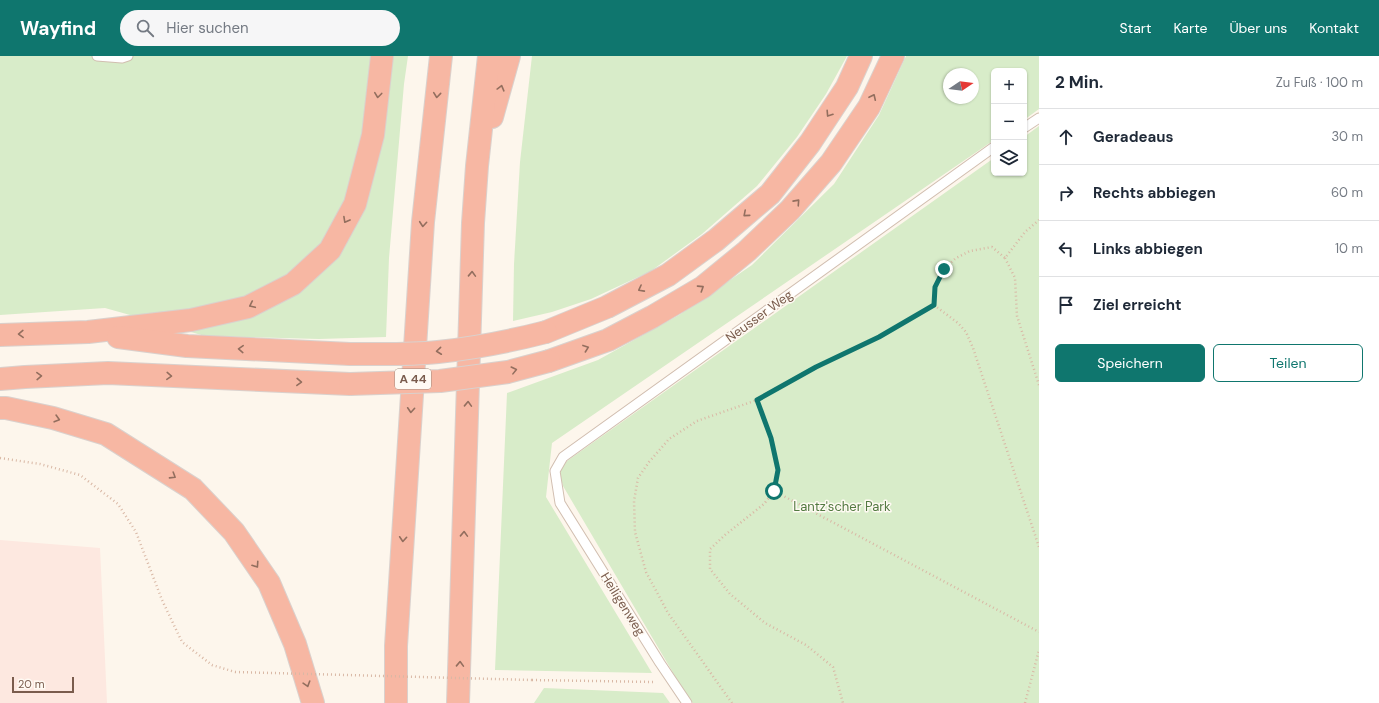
<!DOCTYPE html>
<html lang="de">
<meta charset="utf-8">
<style>
body{margin:0;font-family:"DM Sans",sans-serif;background:#f6f6f7;color:#1f2937}
.controls{position:absolute;right:12px;top:12px;display:grid;overflow:hidden;border-radius:6px;box-shadow:0 1px 3px #0004}
.controls button{width:36px;height:36px;display:grid;place-items:center;padding:0;border:0;border-bottom:1px solid #e0e1e3;background:#fff;color:#1f2937;font:20px sans-serif}
.compass{position:absolute;left:943px;top:12px;width:36px;height:36px;border-radius:50%;background:#fff;box-shadow:0 1px 3px #0004;rotate:77deg}
.scale{position:absolute;left:12px;bottom:10px;width:62px;box-sizing:border-box;padding-left:4px;border:2px solid #7a5c4d;border-top:0;font-size:11px;line-height:14px;white-space:nowrap;color:#7a5c4d;-webkit-text-stroke:3px #fffaf3;paint-order:stroke}
.stop{position:absolute;width:12px;height:12px;margin:-9px;border:3px solid #0f766e;border-radius:50%;background:#fff}
.stop.end{background:#0f766e;border-color:#fff;box-shadow:0 1px 4px #0008}
.list{margin:0;padding:0;list-style:none}
h2{display:flex;justify-content:space-between;align-items:center;height:52px;margin:0;padding:0 16px;font-size:17px}
h2 small{font-size:13px;font-weight:400;color:#747a83}
.list li{display:grid;grid-template-columns:26px 1fr auto;gap:12px;align-items:center;box-sizing:border-box;height:56px;padding:0 16px;border-top:1px solid #e0e1e3}
.list b{display:block;font-size:15px;white-space:nowrap}
.list em{font-size:13px;font-style:normal;color:#747a83}
.actions{display:flex;gap:8px;padding:12px 16px}
.actions a{flex:1;padding:9px 0;border:1px solid #0f766e;border-radius:6px;text-align:center;font-size:14px;color:#0f766e}
.actions .main{background:#0f766e;color:#fff}
.icon{flex:none;width:22px;height:22px;fill:none;stroke:currentColor;stroke-width:2;stroke-linecap:round;stroke-linejoin:round}
.map{position:relative;flex:none;width:1039px;height:647px;overflow:hidden}
header{display:flex;align-items:center;gap:24px;box-sizing:border-box;height:56px;padding:0 20px;background:#0f766e;color:#fff}
header strong{font-size:19px}
nav{display:flex;gap:22px;margin-inline-start:auto;font-size:14px}
.search{width:280px;height:36px;background:#f6f6f7;display:flex;align-items:center;gap:10px;box-sizing:border-box;padding:0 14px;border-radius:22px;color:#747a83;font-size:15px}
main{display:flex}
aside{flex:1;background:#fff}
.map>svg:first-child{display:block}
.commercial{fill:#fde8e0}
.green{fill:#d8ecc9;fill-rule:evenodd}
.lines{fill:none;stroke-linecap:round;stroke-linejoin:round}
.lane-casing{stroke:#d1beb0;stroke-width:11}
.highway-casing{stroke:#dad1cd;stroke-width:24}
.path{stroke:#d9b8a5;stroke-width:2.5;stroke-dasharray:1 3;stroke-linecap:butt}
.lane{stroke:#fff;stroke-width:9}
.highway{stroke:#f7b7a3;stroke-width:22}
.highway-bridge-casing{stroke:#dad1cd;stroke-width:24;stroke-linecap:butt}
.path-bridge{stroke:#d9b8a5;stroke-width:2.5;stroke-dasharray:1 3;stroke-linecap:butt}
.highway-bridge{stroke:#f7b7a3;stroke-width:22}
.oneway{stroke:#936e5e}
.route{stroke:#0f766e;stroke-width:5}
.labels{text-anchor:middle;dominant-baseline:central;stroke-width:3;stroke-linejoin:round;paint-order:stroke}
.shield{fill:#fffaf3;stroke:#a28b7f;stroke-width:1}
.shield-label{font-size:12px;font-weight:bold;fill:#7a5c4d}
.street-label{font-size:13px;fill:#7a5c4d;stroke:#fffaf3}
.park-label{font-size:13px;fill:#537a41;stroke:#fffaf3}
</style>
<header>
<strong>Wayfind</strong>
<div class="search"><svg class="icon" aria-label="search" viewBox="0 0 24 24"><circle cx="10" cy="10" r="6"/><path d="M15 15l6 6"/></svg>Hier suchen</div>
<nav><a>Start</a><a>Karte</a><a>Über uns</a><a>Kontakt</a></nav>
</header>
<main>
<div class="map">
<svg width="1039" height="647" viewBox="0 0 1039 647">
<rect width="100%" height="100%" fill="#fdf6ec"/>
<path class="commercial" d="M 0,484 L 100,492 L 107,647 L 0,647 Z"/>
<g class="green">
<path d="M 0,0 L 408,0 L 404,28 L 389,202 L 386,281 L 319,283 L 205,280 L 105,252 L 0,259 Z"/>
<path d="M 532,0 L 847,0 L 826,38 L 797,81 L 757,130 L 702,178 L 651,215 L 591,243 L 552,256 L 513,265 L 514,208 L 520,106 Z"/>
<path d="M 906,0 L 1039,0 L 1039,53 L 1024,64 L 1024,15 L 994,15 L 994,84 L 552,387 L 546,441 L 652,617 L 495,614 L 507,337 L 598,304 L 679,259 L 752,209 L 834,128 L 879,59 ZM 949,18 L 973,18 L 973,42 L 949,42 Z"/>
<path d="M 1039,70 L 1039,647 L 693,647 L 682,632 L 563,430 L 559,415 L 567,405 L 994,102 L 994,117 L 1024,117 L 1024,81 Z"/>
<path d="M 544,632 L 663,637 L 670,647 L 534,647 Z"/>
</g>
<g class="lines">
<g class="lane-casing">
<g id="lane">
<path d="M 97,0 L 122,2 L 128,0"/>
<path d="M 1024,72 L 1039,62"/>
<path d="M 687,647 L 660,607 L 560,447 L 555,415 L 563,401 L 994,91"/>
</g>
</g>
<g class="highway-casing">
<g id="highway">
<path d="M 492,61 L 509,0"/>
<path d="M 546,276 L 607,251 L 668,219 L 716,184 L 770,138 L 810,87 L 847,31 L 861,0"/>
<path d="M 0,279 L 88,276 L 191,264 L 248,251 L 293,228 L 330,194 L 355,148 L 373,79 L 382,0"/>
<path d="M 118,281 L 187,290 L 350,298"/>
<path d="M 549,305 L 608,284 L 652,261 L 703,231 L 747,195 L 790,154 L 831,107 L 869,51 L 893,0"/>
<path d="M 0,323 L 25,321 L 108,317 L 350,328"/>
<path d="M 0,352 L 6,352 L 53,362 L 106,378 L 193,433 L 234,476 L 269,527 L 295,588 L 313,647"/>
<path d="M 396,647 L 396,590 L 423,166 L 441,0"/>
<path d="M 458,647 L 473,167 L 477,110 L 489,0"/>
</g>
</g>
<g class="path">
<path d="M 1005,202 L 1015,222 L 1017,260 L 1039,329"/>
<path d="M 934,249 L 958,267 L 966,276 L 973,292 L 1039,491"/>
<path d="M 934,249 L 935,231 L 944,213 L 956,202 L 970,195 L 992,191 L 1005,202 L 1025,176 L 1039,164"/>
<path d="M 757,344 L 771,382 L 778,414 L 774,435 L 764,448 L 725,479 L 710,493 L 710,513 L 730,538 L 765,567 L 806,589 L 833,611 L 843,647"/>
<path d="M 0,402 L 40,408 L 80,419 L 118,448 L 136,476 L 162,544 L 182,586 L 212,609 L 235,616"/>
<path d="M 774,435 L 1039,576"/>
<path d="M 532,624 L 655,626"/>
<path d="M 732,647 L 668,557 L 646,516 L 635,476 L 634,445 L 638,422 L 649,406 L 669,383 L 697,365 L 757,344 L 816,311 L 879,281 L 934,249"/>
<path d="M 1025,647 L 1039,594"/>
</g>
<use href="#lane" class="lane"/>
<use href="#highway" class="highway"/>
<g class="highway-bridge-casing">
<g id="highway-bridge">
<path d="M 350,298 C 379,298 409,299 438,296 C 475,292 511,285 546,276"/>
<path d="M 350,328 L 440,325 L 508,316 L 549,305"/>
</g>
</g>
<path class="path-bridge" d="M 235,616 L 532,624"/>
<use href="#highway-bridge" class="highway-bridge"/>
</g>
<defs><path id="oneway-chevron" d="M-2-3.5L2.5 0L-2 3.5" fill="none" stroke-width="1.6" stroke-linecap="round" stroke-linejoin="round"/></defs>
<g class="oneway">
<use href="#oneway-chevron" transform="translate(501 32) rotate(-75)"/>
<use href="#oneway-chevron" transform="translate(378 39) rotate(97)"/>
<use href="#oneway-chevron" transform="translate(437 39) rotate(96)"/>
<use href="#oneway-chevron" transform="translate(873 41) rotate(-65)"/>
<use href="#oneway-chevron" transform="translate(829 58) rotate(123)"/>
<use href="#oneway-chevron" transform="translate(797 146) rotate(-48)"/>
<use href="#oneway-chevron" transform="translate(746 158) rotate(139)"/>
<use href="#oneway-chevron" transform="translate(346 164) rotate(119)"/>
<use href="#oneway-chevron" transform="translate(423 168) rotate(95)"/>
<use href="#oneway-chevron" transform="translate(472 218) rotate(-88)"/>
<use href="#oneway-chevron" transform="translate(701 232) rotate(-33)"/>
<use href="#oneway-chevron" transform="translate(641 233) rotate(152)"/>
<use href="#oneway-chevron" transform="translate(252 249) rotate(155)"/>
<use href="#oneway-chevron" transform="translate(21 278) rotate(178)"/>
<use href="#oneway-chevron" transform="translate(586 292) rotate(-20)"/>
<use href="#oneway-chevron" transform="translate(241 293) rotate(-177)"/>
<use href="#oneway-chevron" transform="translate(439 295) rotate(174)"/>
<use href="#oneway-chevron" transform="translate(514 314) rotate(-14)"/>
<use href="#oneway-chevron" transform="translate(39 320) rotate(-2)"/>
<use href="#oneway-chevron" transform="translate(169 320) rotate(3)"/>
<use href="#oneway-chevron" transform="translate(299 326) rotate(2)"/>
<use href="#oneway-chevron" transform="translate(468 348) rotate(-88)"/>
<use href="#oneway-chevron" transform="translate(411 354) rotate(94)"/>
<use href="#oneway-chevron" transform="translate(57 363) rotate(16)"/>
<use href="#oneway-chevron" transform="translate(173 420) rotate(32)"/>
<use href="#oneway-chevron" transform="translate(464 478) rotate(-88)"/>
<use href="#oneway-chevron" transform="translate(403 483) rotate(94)"/>
<use href="#oneway-chevron" transform="translate(256 509) rotate(56)"/>
<use href="#oneway-chevron" transform="translate(460 608) rotate(-88)"/>
<use href="#oneway-chevron" transform="translate(307 628) rotate(73)"/>
</g>
<g class="lines">
<path class="route" d="M 774,435 L 778,414 L 771,382 L 757,344 L 816,311 L 879,281 L 934,249 L 935,231 L 944,213"/>
</g>
<g class="labels">
<rect class="shield" x="395" y="313" width="36" height="20" rx="3"/>
<g class="shield-label">
<text x="413" y="323">A 44</text>
</g>
<g class="street-label">
<text transform="translate(759 260) rotate(-36)">Neusser Weg</text>
<text transform="translate(623 548) rotate(58)">Heiligenweg</text>
</g>
<g class="park-label">
<text x="842" y="450">Lantz'scher Park</text>
</g>
</g>
</svg>
<div class="controls">
<button>+</button>
<button>−</button>
<button><svg class="icon" aria-label="layers" viewBox="0 0 24 24"><path d="M12 4l9 5-9 5-9-5zM3 14l9 5 9-5"/></svg></button>
</div>
<svg class="compass" viewBox="-18 -18 36 36"><path d="M0-13l5 13h-10z" fill="#e53935"/><path d="M0 13l5-13h-10z" fill="#747a83"/></svg>
<div class="scale">20 m</div>
<div class="stop" style="left:774px;top:435px"></div>
<div class="stop end" style="left:944px;top:213px"></div>
</div>
<aside>
<h2>2 Min.<small>Zu Fuß · 100 m</small></h2>
<ul class="list">
<li><svg class="icon" aria-label="ahead" viewBox="0 0 24 24"><path d="M12 20V5M6 11l6-6 6 6"/></svg><div><b>Geradeaus</b></div><em>30 m</em></li>
<li><svg class="icon" aria-label="right" viewBox="0 0 24 24"><path d="M7 20v-9h11M14 6l5 5-5 5"/></svg><div><b>Rechts abbiegen</b></div><em>60 m</em></li>
<li><svg class="icon" aria-label="left" viewBox="0 0 24 24"><path d="M17 20v-9H6M10 6l-5 5 5 5"/></svg><div><b>Links abbiegen</b></div><em>10 m</em></li>
<li><svg class="icon" aria-label="arrive" viewBox="0 0 24 24"><path d="M6 21V4h12l-3 4 3 4H6"/></svg><div><b>Ziel erreicht</b></div></li>
</ul>
<div class="actions"><a class="main">Speichern</a><a>Teilen</a></div>
</aside>
</main>
